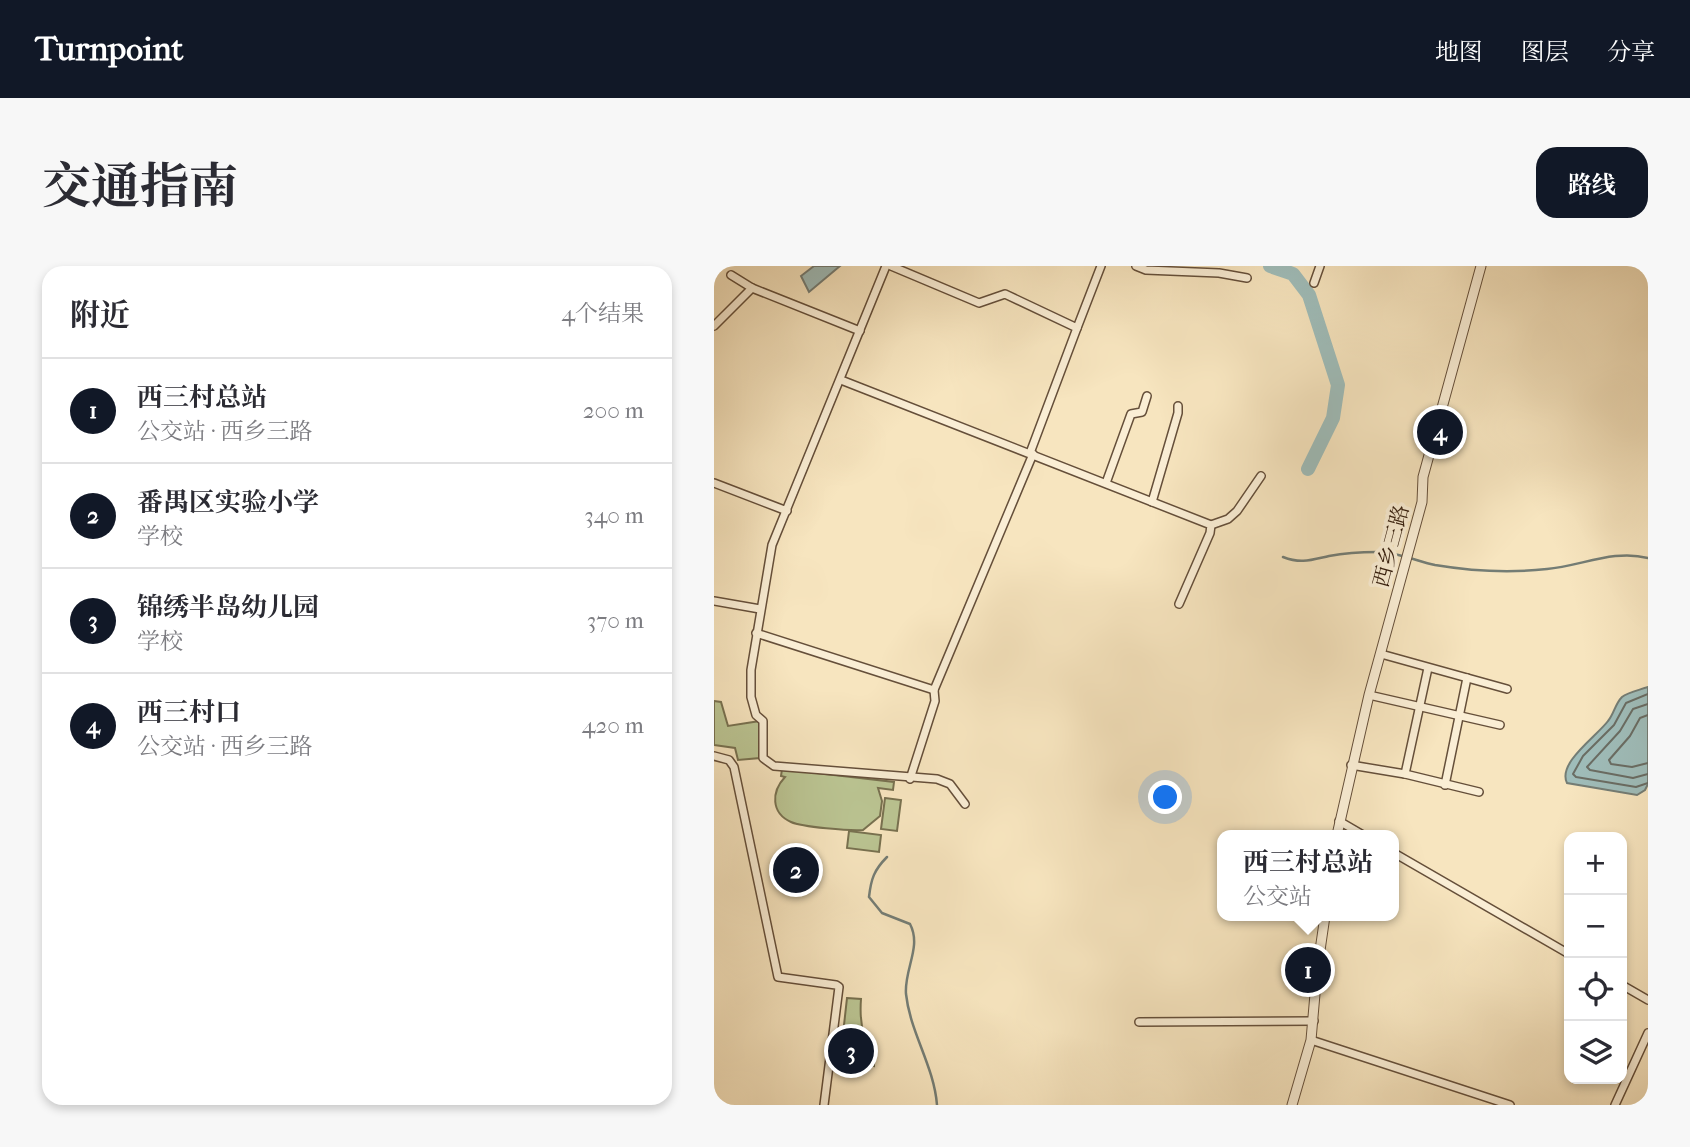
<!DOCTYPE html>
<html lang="zh">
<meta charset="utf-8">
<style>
body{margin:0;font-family:"IM FELL French Canon","Noto Serif SC",serif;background:#f7f7f7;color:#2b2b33}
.controls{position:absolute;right:21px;bottom:21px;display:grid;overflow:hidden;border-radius:14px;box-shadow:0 4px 10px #0003}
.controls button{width:63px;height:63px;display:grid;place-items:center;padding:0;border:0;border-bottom:2px solid #e1e1e2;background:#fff;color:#2b2b33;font:35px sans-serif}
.you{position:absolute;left:452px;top:532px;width:24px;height:24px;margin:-18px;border:5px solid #fff;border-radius:50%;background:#1a73e8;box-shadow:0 0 0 10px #1a73e833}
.badge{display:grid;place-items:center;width:46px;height:46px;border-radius:50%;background:#111827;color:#fff;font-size:23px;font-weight:700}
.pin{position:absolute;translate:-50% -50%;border:4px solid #fff;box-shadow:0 2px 7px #0006}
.popup{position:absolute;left:503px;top:564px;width:182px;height:91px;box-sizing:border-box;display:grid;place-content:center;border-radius:14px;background:#fff;filter:drop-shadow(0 2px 5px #0005);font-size:23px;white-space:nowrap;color:#7c7c81}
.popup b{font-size:26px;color:#2b2b33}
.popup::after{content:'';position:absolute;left:50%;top:100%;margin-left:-14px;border:14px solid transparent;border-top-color:#fff}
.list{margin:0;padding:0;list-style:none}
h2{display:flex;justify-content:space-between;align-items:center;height:91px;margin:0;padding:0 28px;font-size:30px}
h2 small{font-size:23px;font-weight:400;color:#7c7c81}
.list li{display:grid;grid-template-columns:46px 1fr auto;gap:21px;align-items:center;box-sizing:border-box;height:105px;padding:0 28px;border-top:2px solid #e1e1e2}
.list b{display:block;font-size:26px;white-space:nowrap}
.list p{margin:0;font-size:23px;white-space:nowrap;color:#7c7c81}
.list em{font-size:23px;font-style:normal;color:#7c7c81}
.icon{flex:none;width:38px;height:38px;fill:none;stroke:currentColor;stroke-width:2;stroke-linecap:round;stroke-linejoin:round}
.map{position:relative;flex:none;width:934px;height:839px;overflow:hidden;border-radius:21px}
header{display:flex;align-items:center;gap:42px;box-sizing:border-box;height:98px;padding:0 35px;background:#111827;color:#fff}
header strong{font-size:33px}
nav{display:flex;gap:38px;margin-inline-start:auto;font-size:24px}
.intro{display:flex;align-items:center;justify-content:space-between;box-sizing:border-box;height:168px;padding:0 42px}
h1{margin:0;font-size:49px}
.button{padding:18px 32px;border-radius:21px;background:#111827;color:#fff;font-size:24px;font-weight:700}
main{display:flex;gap:42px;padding:0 42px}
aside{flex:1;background:#fff;border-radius:21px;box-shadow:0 4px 10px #0003}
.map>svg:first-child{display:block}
.green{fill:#bbc593;stroke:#787150;stroke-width:2}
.water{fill:#9fbdba;stroke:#747d75;stroke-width:2}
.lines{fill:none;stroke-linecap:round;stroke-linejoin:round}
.shore{stroke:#6a6d64;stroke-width:2}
.stream{stroke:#747d75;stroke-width:2.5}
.river{stroke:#9fbdba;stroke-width:14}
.minor-casing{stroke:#654f3a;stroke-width:10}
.tertiary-casing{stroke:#654f3a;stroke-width:11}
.minor{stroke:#faeed5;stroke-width:7}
.tertiary{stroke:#faeed5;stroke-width:9}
.labels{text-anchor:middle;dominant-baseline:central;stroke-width:7;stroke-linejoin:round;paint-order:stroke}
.street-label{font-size:21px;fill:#341d0d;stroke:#faeed5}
</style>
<header>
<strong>Turnpoint</strong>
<nav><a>地图</a><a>图层</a><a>分享</a></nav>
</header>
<div class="intro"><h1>交通指南</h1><a class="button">路线</a></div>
<main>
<aside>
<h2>附近<small>4个结果</small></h2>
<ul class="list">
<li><span class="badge">1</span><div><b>西三村总站</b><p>公交站 · 西乡三路</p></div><em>200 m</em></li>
<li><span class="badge">2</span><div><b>番禺区实验小学</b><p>学校</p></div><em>340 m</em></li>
<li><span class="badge">3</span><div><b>锦绣半岛幼儿园</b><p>学校</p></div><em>370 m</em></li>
<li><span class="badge">4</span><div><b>西三村口</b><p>公交站 · 西乡三路</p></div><em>420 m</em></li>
</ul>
</aside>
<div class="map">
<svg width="934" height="839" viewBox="0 0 934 839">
<rect width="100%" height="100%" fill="#f7e5bf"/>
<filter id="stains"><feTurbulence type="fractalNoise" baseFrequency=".00286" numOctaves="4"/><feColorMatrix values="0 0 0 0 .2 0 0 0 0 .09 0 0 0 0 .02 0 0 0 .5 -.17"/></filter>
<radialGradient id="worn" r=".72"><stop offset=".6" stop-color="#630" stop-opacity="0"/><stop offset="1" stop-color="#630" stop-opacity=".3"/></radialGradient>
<g class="green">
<path d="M 0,435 L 7,436 L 14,460 L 46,455 L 46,492 L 24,494 L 21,482 L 0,479 Z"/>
<path d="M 68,503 L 180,516 L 179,524 L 164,522 L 168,535 L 166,550 L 149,564 C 136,565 88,561 77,556 C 57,547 57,526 71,511 L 67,510 Z"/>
<path d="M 171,532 L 187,534 L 183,565 L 167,563 Z"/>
<path d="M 135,565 L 167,569 L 165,586 L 133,582 Z"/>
<path d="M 133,732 L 147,733 C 146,746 147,761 151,774 C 153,783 161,789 160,800 L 126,795 Z"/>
</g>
<g class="water">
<path d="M 100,0 L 126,0 L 95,26 L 87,10 Z"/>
<path d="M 934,421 L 934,518 L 931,524 L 923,529 L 853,517 C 843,497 883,470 894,455 C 900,448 901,438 908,431 C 914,426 926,424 934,421 Z"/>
</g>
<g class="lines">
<g class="shore">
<path d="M 934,428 L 912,437 L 900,459 L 869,490 L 859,508 L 862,511 L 922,521 L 934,517"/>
<path d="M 934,438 L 919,443 L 906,465 L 873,501 L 876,504 L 919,512 L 934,508"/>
<path d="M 934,449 L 926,452 L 916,470 L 895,494 L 897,498 L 918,501 L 934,497"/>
</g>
<g class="stream">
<path d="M 569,291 C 587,298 597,294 615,290 C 631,287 648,286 663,286 C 682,286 703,295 721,299 C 757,305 797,307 833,303 C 867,300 900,283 934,292"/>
<path d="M 173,591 C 160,604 157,613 155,631 L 168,647 L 196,658 C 208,681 190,703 192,728 C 196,766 220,800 223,839"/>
</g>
<path class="river" d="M 556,0 L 579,8 L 595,29 L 624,119 L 619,152 L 594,203"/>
<g class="minor-casing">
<g id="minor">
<path d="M 172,0 L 58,279 L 37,404 L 37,431 L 42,449 L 49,455 L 49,492 L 60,500 L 223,513 L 236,518 L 251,538"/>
<path d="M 177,0 L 265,37 L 291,28 L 363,62 L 316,187"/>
<path d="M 422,0 L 432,4 L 505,7 L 533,12"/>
<path d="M 17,9 L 38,22 L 146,65"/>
<path d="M 600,17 L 606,0"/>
<path d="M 0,60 L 38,22"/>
<path d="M 363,62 L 387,0"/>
<path d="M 127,114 L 497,259 L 496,267 L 465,338"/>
<path d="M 0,217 L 73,245"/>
<path d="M 392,217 L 417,148 L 428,146 L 433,130"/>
<path d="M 438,236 L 464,147 L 464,140"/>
<path d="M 497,259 L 514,253 L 523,245 L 547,210"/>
<path d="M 0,335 L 46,343"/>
<path d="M 42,367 L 220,424"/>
<path d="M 667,388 L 793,423"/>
<path d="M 655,429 L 786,459"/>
<path d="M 0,490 L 15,494 L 20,501 L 64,711 L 122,719 L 125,721 L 110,839"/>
<path d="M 637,499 L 691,508 L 765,526"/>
<path d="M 691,508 L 714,402"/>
<path d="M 196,513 L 221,435 L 220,424 L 319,188"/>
<path d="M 731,519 L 753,412"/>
<path d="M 625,555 L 649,569"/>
<path d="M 680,587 L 855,688"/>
<path d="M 908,719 L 934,734"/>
<path d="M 425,756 L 600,755"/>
<path d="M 597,774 L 796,839"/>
<path d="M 901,839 L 934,767"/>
</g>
</g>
<g class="tertiary-casing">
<g id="tertiary">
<path d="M 623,569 L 655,429 L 708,236 L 709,211 L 767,0"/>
<path d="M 578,839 L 597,774 L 603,705 L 611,650"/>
</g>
</g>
<use href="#minor" class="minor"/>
<use href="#tertiary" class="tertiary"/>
</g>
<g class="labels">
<g class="street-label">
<text transform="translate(677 280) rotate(-75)">西乡三路</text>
</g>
</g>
<rect width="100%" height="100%" filter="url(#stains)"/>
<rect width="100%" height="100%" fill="url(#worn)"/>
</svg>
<div class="controls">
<button>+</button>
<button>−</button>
<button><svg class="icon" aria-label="locate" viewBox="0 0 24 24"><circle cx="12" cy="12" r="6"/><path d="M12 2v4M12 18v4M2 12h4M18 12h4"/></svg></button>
<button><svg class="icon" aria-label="layers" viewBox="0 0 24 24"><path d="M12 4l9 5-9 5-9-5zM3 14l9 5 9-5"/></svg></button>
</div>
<div class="you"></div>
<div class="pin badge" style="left:594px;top:704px">1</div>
<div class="popup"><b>西三村总站</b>公交站</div>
<div class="pin badge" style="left:82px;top:604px">2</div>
<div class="pin badge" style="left:137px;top:785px">3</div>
<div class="pin badge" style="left:726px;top:166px">4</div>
</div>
</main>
